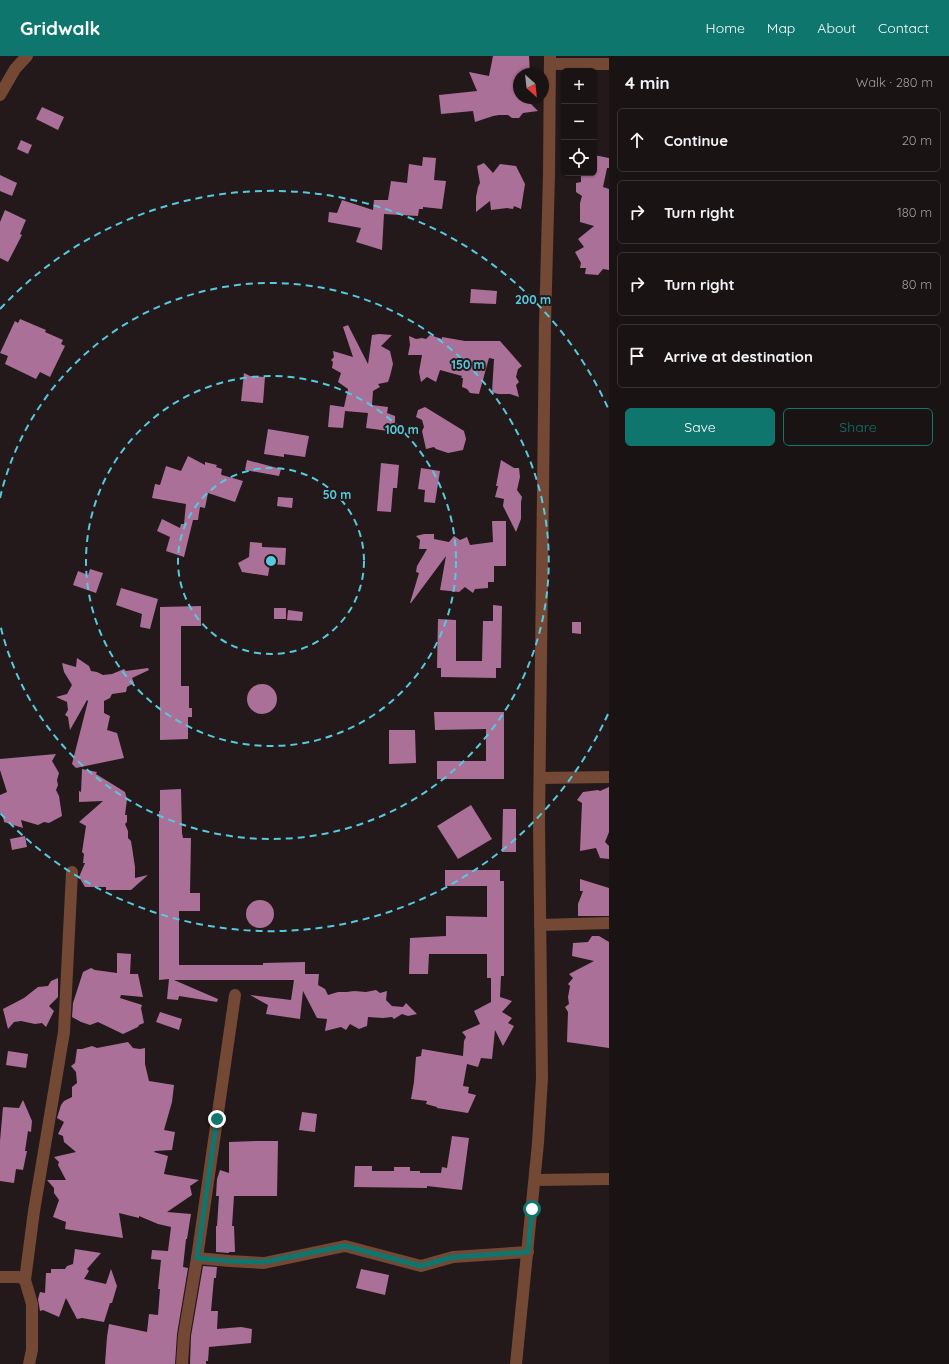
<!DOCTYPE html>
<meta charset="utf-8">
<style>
body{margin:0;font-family:Quicksand,sans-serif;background:#231c1d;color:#f1f3f6}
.controls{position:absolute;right:12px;top:12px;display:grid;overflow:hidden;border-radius:6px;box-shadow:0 1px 3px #0004}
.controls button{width:36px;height:36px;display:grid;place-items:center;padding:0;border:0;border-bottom:1px solid #383234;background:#1a1314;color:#f1f3f6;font:20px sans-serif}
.compass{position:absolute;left:513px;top:12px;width:36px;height:36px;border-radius:50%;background:#1a1314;box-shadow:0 1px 3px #0004;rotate:153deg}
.stop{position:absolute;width:12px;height:12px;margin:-9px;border:3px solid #0f766e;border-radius:50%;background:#fff}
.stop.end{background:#0f766e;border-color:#fff;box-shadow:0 1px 4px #0008}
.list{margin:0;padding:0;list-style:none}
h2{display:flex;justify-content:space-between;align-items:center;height:52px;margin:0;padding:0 16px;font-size:17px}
h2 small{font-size:13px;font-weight:400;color:#9f9ea0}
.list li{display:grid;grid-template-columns:26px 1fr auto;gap:12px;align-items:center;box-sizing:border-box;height:64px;margin:0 8px 8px;padding:0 8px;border:1px solid #383234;border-radius:6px}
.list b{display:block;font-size:15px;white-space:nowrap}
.list em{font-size:13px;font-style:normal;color:#9f9ea0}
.actions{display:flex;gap:8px;padding:12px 16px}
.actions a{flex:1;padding:9px 0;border:1px solid #0f766e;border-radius:6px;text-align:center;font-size:14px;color:#0f766e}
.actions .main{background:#0f766e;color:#fff}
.icon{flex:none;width:22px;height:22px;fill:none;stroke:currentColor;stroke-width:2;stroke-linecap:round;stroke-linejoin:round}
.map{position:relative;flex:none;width:609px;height:1308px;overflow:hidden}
header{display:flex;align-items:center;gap:24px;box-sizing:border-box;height:56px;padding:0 20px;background:#0f766e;color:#fff}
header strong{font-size:19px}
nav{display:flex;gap:22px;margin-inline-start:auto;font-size:14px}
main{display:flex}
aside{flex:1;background:#1a1314}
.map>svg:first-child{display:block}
.building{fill:#ab7097}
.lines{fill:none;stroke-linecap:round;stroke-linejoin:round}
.minor{stroke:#734834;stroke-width:12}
.route{stroke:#0f766e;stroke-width:5}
.ring{fill:none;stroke:#55cade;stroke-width:2;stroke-dasharray:7 5}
.centre{fill:#55cade;stroke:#23191a;stroke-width:2}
.ring-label{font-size:12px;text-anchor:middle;font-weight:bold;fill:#55cade;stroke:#23191a;stroke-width:4;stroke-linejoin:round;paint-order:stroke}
</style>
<header>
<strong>Gridwalk</strong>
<nav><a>Home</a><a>Map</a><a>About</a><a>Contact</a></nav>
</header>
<main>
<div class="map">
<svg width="609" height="1308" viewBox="0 0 609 1308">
<rect width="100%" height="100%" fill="#23191a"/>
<g class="building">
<path d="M 493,0 L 529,0 L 530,18 L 519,18 L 519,42 L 533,42 L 531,48 L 538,55 L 523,57 L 519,62 L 512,62 L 508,59 L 499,59 L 493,60 L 475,66 L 473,55 L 441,58 L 439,39 L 477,35 L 469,16 L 489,20 Z"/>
<path d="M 42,51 L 64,61 L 58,74 L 36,63 Z"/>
<path d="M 21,84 L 32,89 L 28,98 L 17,93 Z"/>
<path d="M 594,99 L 609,102 L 609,112 L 607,112 L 603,131 L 609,133 L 609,214 L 603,213 L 598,219 L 585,218 L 586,212 L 580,212 L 581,207 L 575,196 L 584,191 L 578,183 L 594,170 L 580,166 L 580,147 L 582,140 L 576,136 L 576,127 L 581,126 L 581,117 L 594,117 Z"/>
<path d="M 423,101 L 436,102 L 434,124 L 446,125 L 442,153 L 423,151 L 423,153 L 419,153 L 418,160 L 384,158 L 382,194 L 356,186 L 361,172 L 328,166 L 329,156 L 337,157 L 342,144 L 373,154 L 374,144 L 388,144 L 391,125 L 407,127 L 409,108 L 422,110 Z"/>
<path d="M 484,107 L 493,117 L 500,108 L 516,110 L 525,128 L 521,153 L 514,150 L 513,153 L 507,152 L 491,154 L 490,145 L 476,156 L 476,141 L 478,131 L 480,127 L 477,110 Z"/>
<path d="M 0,119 L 17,127 L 12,140 L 0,135 Z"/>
<path d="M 5,154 L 26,164 L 20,178 L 22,179 L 8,206 L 0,202 L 0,166 Z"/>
<path d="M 471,233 L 497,235 L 496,248 L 470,247 Z"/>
<path d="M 20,263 L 46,274 L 45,276 L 63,284 L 61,288 L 65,290 L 50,321 L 40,316 L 36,323 L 5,308 L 8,300 L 0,297 L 15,265 L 18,267 Z"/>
<path d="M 348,269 L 368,308 L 372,279 L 379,278 L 392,279 L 381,290 L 390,295 L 393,308 L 390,320 L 388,326 L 378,328 L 380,331 L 373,335 L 372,349 L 388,351 L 387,357 L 395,360 L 395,366 L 393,370 L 396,376 L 366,372 L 368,357 L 345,355 L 343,372 L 328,371 L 330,349 L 344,351 L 348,333 L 338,326 L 341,317 L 332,312 L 333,306 L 331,304 L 334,301 L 333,295 L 353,301 L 343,271 Z"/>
<path d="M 430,279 L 442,283 L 442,281 L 465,285 L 500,285 L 522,310 L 518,313 L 516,321 L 519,326 L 516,329 L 519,341 L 510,338 L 498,338 L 492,336 L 494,303 L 489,302 L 479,338 L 470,337 L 467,333 L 462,331 L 463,322 L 461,322 L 462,320 L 440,314 L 436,326 L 427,321 L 421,326 L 419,316 L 422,299 L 408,299 L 410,289 L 409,280 L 416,283 L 422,282 L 426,283 Z"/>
<path d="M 244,317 L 250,320 L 265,321 L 263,347 L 241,345 Z"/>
<path d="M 425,351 L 464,375 L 466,383 L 463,394 L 448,397 L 436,393 L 434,391 L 426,393 L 422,375 L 424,371 L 422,364 L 416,361 L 418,354 Z"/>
<path d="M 268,373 L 309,380 L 305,401 L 284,398 L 284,401 L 264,398 Z"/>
<path d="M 188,400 L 205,409 L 205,406 L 217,409 L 216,411 L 222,413 L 221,418 L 222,419 L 243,425 L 235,446 L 208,437 L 205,452 L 200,451 L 198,464 L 193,464 L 184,501 L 166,495 L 170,481 L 157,475 L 162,463 L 180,472 L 181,468 L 184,468 L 186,448 L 152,442 L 155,428 L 160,429 L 166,410 L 181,415 Z"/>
<path d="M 247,404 L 281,413 L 279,420 L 245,414 Z"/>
<path d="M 501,404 L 514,412 L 519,412 L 520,421 L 517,434 L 522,441 L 521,446 L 521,463 L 516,476 L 503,450 L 504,443 L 495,441 L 498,430 L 496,430 Z"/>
<path d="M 381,407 L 399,409 L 397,432 L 393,432 L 391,456 L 377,455 Z"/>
<path d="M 421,412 L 440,415 L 435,447 L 424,446 L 425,434 L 418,433 Z"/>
<path d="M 278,441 L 293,442 L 292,452 L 277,450 Z"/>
<path d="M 492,465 L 506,465 L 506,510 L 494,510 L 494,526 L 488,526 L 488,532 L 475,533 L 473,537 L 465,531 L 459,536 L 440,534 L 446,500 L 411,547 L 410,547 L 419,517 L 416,516 L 417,510 L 427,493 L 419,493 L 420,484 L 416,480 L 424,478 L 434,478 L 434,483 L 449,486 L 454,480 L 460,484 L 467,481 L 470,489 L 493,486 Z"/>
<path d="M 250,486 L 262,487 L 262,491 L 286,492 L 285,509 L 270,508 L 268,520 L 242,516 L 238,507 L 249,501 Z"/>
<path d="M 90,513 L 103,517 L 96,537 L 73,529 L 78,515 L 88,519 Z"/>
<path d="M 121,532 L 158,543 L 150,573 L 140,571 L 142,558 L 116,549 Z"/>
<path d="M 493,549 L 502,550 L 501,612 L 496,612 L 496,622 L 441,621 L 441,612 L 437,612 L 438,563 L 456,564 L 456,605 L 482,605 L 483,565 L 493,565 Z"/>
<path d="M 201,550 L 201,570 L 181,570 L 181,630 L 189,630 L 189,652 L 192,652 L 192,661 L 188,661 L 188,683 L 160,684 L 160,551 Z"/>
<rect x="274" y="552" width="12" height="11"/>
<path d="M 288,554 L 303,556 L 302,565 L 287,564 Z"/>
<path d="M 572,566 L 581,566 L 581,578 L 572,577 Z"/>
<path d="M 77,602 L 89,610 L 91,615 L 97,616 L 103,619 L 112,618 L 124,613 L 126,615 L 148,612 L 149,614 L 132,622 L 134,627 L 127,631 L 126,636 L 112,638 L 110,642 L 104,645 L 104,657 L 110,660 L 107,674 L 117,677 L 124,702 L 76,712 L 72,708 L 88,645 L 87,644 L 70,674 L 68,661 L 65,659 L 68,654 L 67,646 L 56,641 L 67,638 L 72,629 L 64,616 L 62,607 L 76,611 Z"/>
<circle cx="262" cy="643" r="15"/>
<path d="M 434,656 L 504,656 L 504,723 L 437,723 L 437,705 L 486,705 L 486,673 L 435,674 Z"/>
<path d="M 389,674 L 415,674 L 416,707 L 389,708 Z"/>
<path d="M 56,698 L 52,705 L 59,717 L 57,724 L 58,729 L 56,734 L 59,740 L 62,760 L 49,767 L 44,766 L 38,769 L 21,764 L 23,772 L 4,766 L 3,760 L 0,757 L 0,739 L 7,736 L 0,714 L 0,703 Z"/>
<path d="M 82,713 L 97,716 L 96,718 L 125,736 L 127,743 L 125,759 L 127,759 L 127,766 L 125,768 L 128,775 L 128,782 L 131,785 L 135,811 L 135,822 L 148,819 L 131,834 L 106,834 L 106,831 L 85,831 L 79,821 L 85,807 L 83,807 L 84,798 L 82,796 L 86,770 L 79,766 L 103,745 L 79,746 L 79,735 L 81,736 Z"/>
<path d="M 609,731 L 609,776 L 605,786 L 609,790 L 609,803 L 600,802 L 596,792 L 580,795 L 582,747 L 577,744 L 583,736 L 598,734 L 600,735 Z"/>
<path d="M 181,733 L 182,777 L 183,782 L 191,782 L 190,837 L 200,837 L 200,855 L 179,855 L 179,909 L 263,909 L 263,907 L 305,906 L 305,918 L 319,918 L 318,929 L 325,933 L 328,939 L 338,936 L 347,936 L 354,935 L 366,936 L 376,934 L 380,937 L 387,935 L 386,944 L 392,950 L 403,951 L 406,947 L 417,958 L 408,960 L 402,958 L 394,963 L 392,961 L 383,962 L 368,961 L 367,970 L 359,973 L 350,968 L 346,974 L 341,971 L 325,975 L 327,963 L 317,962 L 303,935 L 300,963 L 266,958 L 268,949 L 250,939 L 291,944 L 294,924 L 174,924 L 218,943 L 217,946 L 179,940 L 178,944 L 167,943 L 169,923 L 159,924 L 159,755 L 160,755 L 160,734 Z"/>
<path d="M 471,749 L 492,783 L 458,803 L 437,770 Z"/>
<path d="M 503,753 L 516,753 L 516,796 L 502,796 Z"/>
<path d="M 25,780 L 27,791 L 12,794 L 10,783 Z"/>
<path d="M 445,814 L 500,814 L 500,825 L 504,825 L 504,920 L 501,920 L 500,941 L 512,945 L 502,956 L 512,962 L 508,967 L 514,970 L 503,990 L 495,974 L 492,1003 L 481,1002 L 478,1011 L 467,1008 L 463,1030 L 469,1031 L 468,1037 L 476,1039 L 468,1057 L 437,1052 L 437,1051 L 426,1048 L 427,1045 L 411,1043 L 414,1026 L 416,1001 L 421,1000 L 422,993 L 463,1000 L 464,985 L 466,981 L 462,976 L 480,968 L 474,955 L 491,946 L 491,922 L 487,922 L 487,898 L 429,898 L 428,918 L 409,918 L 410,882 L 446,880 L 446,860 L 487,861 L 487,830 L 445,830 Z"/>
<path d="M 580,823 L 609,832 L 609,860 L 578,860 L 578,848 L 583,835 L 580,835 Z"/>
<circle cx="260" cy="858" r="14"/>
<path d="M 592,880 L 599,880 L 609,886 L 609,992 L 567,986 L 568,956 L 565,951 L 569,948 L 568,941 L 570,930 L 568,928 L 573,922 L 569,918 L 594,905 L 572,900 L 573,887 L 588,886 Z"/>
<path d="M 117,897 L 131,898 L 130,918 L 138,918 L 143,941 L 121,939 L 120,942 L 142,949 L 141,952 L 144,967 L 139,969 L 138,971 L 123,978 L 98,966 L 90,969 L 81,966 L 72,961 L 73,947 L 83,916 L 91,912 L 95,914 L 117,917 Z"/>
<path d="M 58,922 L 58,941 L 49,950 L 54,955 L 46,971 L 42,967 L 35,968 L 21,965 L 14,966 L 8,973 L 3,953 L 24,942 L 38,931 L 48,930 L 51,925 Z"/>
<path d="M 160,956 L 182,963 L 179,974 L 156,966 Z"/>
<path d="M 128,986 L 133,992 L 140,993 L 145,992 L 145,1008 L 149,1025 L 174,1029 L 172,1046 L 164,1074 L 175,1076 L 172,1094 L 155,1095 L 154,1096 L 168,1100 L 164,1118 L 199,1124 L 190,1130 L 192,1139 L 167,1156 L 191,1158 L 187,1183 L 186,1183 L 183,1211 L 188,1212 L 177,1278 L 175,1308 L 105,1308 L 107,1281 L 109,1268 L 147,1276 L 149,1258 L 158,1259 L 160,1233 L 158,1233 L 161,1204 L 151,1203 L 152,1194 L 168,1195 L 171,1171 L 158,1168 L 139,1160 L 139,1162 L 119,1157 L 123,1182 L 65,1173 L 66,1166 L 53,1161 L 59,1144 L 54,1137 L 54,1132 L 47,1124 L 66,1124 L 58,1109 L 59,1106 L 54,1101 L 76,1096 L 64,1086 L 63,1080 L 58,1078 L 64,1066 L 57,1062 L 61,1049 L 64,1045 L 72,1041 L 72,1031 L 77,1027 L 76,1016 L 71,1010 L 75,1007 L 77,993 L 82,993 L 92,990 L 97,992 Z"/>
<path d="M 8,995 L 28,998 L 26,1012 L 6,1009 Z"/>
<path d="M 23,1044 L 32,1065 L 31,1076 L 28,1075 L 25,1095 L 27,1095 L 23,1114 L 16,1113 L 14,1127 L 0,1125 L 0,1085 L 3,1051 L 19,1052 Z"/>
<path d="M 302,1056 L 317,1058 L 315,1076 L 299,1074 Z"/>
<path d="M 452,1080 L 469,1082 L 462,1134 L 427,1130 L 427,1132 L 354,1131 L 355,1110 L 372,1110 L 372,1115 L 394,1115 L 394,1111 L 410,1111 L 410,1115 L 420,1115 L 420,1117 L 441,1117 L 442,1111 L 447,1112 Z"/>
<path d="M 257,1085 L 278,1085 L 277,1140 L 234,1140 L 232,1170 L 234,1170 L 235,1196 L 229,1196 L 229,1197 L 216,1196 L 216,1170 L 217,1170 L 219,1140 L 216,1140 L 217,1123 L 220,1114 L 229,1117 L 229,1086 Z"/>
<path d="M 75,1193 L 101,1197 L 87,1213 L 89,1215 L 84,1223 L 106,1228 L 111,1213 L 117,1230 L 112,1247 L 110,1247 L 104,1266 L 82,1262 L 77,1263 L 66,1242 L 59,1261 L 43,1254 L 40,1255 L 38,1243 L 40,1236 L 45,1237 L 46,1217 L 51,1217 L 51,1213 L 65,1213 L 67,1210 L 73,1208 Z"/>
<path d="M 203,1210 L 217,1211 L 216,1222 L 214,1222 L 211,1255 L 218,1255 L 217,1273 L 241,1271 L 252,1273 L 251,1287 L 209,1291 L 208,1305 L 206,1305 L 206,1308 L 190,1308 L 191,1280 Z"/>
<path d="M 361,1213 L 389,1219 L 385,1239 L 356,1232 Z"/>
</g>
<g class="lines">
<g class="minor">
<path d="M 550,8 L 609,8"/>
<path d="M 0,39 L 15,13 L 27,0"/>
<path d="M 540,722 L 609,721"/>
<path d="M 540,869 L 609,867"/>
<path d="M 535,1124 L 609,1123"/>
<path d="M 197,1202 L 230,1205 L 264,1207 L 345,1190 L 421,1210 L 453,1201 L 528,1196"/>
<path d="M 0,1221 L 19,1221 L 25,1224 L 32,1248 L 32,1294 L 29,1308"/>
<path d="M 25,1224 L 34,1155 L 64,976 L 72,816"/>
<path d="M 182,1308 L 184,1279 L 197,1202 L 235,939"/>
<path d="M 516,1308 L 538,1087 L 542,1022 L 539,766 L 545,269 L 549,118 L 550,0"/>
</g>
</g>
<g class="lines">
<path class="route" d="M 217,1063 L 197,1202 L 230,1205 L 264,1206 L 345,1190 L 421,1210 L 453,1201 L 528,1196 L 532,1153"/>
</g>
<g class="ring">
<circle cx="271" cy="505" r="93"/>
<circle cx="271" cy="505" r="185"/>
<path d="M0 442A278 278 0 1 1 0 568"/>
<path d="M608 658A370 370 0 0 1 0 757M0 253A370 370 0 0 1 608 352"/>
</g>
<circle cx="271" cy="505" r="6" class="centre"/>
<g class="ring-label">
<text x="533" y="248">200 m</text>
<text x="468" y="313">150 m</text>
<text x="402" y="378">100 m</text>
<text x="337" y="443">50 m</text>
</g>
</svg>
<div class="controls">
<button>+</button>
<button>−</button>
<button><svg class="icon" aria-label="locate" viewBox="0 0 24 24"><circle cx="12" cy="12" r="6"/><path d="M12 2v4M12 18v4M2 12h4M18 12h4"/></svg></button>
</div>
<svg class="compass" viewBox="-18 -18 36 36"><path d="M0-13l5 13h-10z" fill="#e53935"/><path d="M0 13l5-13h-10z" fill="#9f9ea0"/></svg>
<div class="stop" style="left:532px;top:1153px"></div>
<div class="stop end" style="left:217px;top:1063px"></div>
</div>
<aside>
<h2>4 min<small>Walk · 280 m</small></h2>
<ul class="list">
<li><svg class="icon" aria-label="ahead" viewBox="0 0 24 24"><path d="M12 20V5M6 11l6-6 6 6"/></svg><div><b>Continue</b></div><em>20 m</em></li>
<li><svg class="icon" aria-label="right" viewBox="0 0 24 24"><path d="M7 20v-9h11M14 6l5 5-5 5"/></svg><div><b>Turn right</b></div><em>180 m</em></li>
<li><svg class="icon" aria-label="right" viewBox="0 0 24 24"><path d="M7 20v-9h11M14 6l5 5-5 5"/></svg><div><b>Turn right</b></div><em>80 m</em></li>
<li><svg class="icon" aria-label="arrive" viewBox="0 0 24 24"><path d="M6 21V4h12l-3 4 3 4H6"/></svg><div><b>Arrive at destination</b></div></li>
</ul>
<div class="actions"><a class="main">Save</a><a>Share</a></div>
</aside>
</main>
